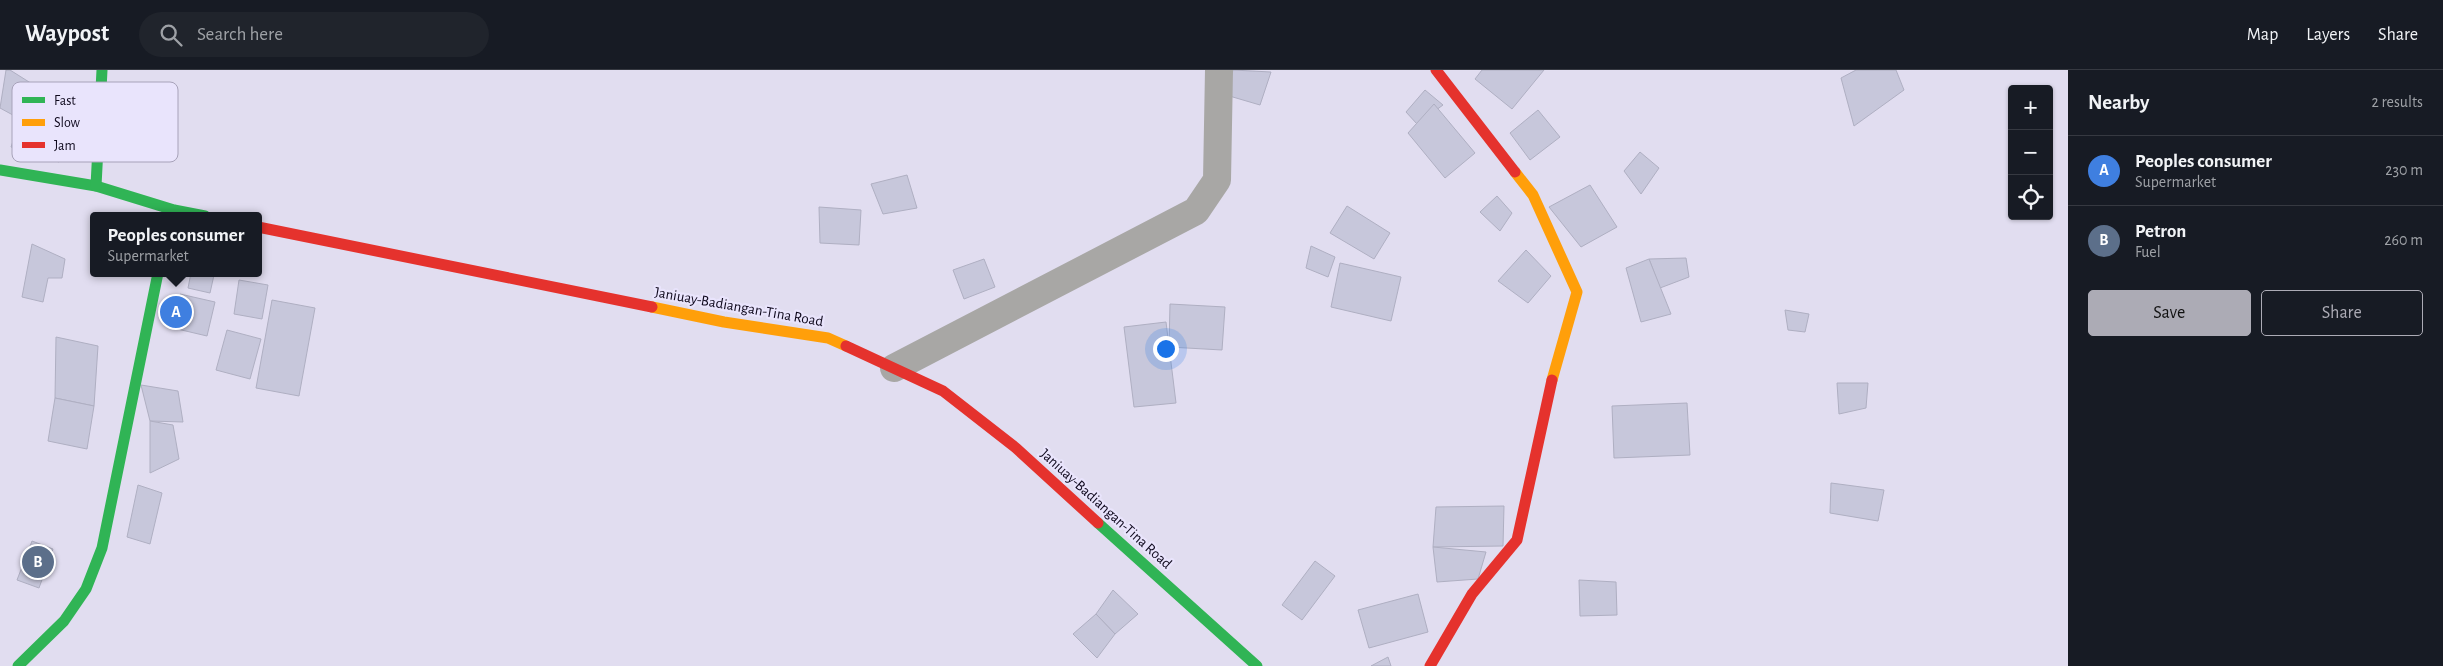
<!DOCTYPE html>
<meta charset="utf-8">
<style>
body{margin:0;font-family:"Alegreya Sans",sans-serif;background:#20242c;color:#f1f3f6}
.controls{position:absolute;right:15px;top:15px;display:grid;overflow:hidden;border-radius:5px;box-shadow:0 1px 4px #0004}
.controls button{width:45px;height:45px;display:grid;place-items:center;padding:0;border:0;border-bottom:1px solid #363941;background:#171b24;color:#f1f3f6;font:25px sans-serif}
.you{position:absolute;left:1165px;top:278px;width:18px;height:18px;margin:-12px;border:4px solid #fff;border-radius:50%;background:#1a73e8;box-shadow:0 0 0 8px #1a73e833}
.badge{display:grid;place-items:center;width:32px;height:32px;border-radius:50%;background:#acabb5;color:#fff;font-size:16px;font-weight:700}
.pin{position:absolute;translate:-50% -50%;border:2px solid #fff;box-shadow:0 1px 5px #0006}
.popup{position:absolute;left:90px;top:142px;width:172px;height:65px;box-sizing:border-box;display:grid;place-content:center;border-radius:5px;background:#171b24;filter:drop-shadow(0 1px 4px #0005);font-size:16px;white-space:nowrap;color:#9ea1a6}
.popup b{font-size:19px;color:#f1f3f6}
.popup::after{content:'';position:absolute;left:50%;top:100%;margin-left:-10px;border:10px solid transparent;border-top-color:#171b24}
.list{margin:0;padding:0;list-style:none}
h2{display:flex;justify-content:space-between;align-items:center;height:65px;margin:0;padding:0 20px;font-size:21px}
h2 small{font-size:16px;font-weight:400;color:#9ea1a6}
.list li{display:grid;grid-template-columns:32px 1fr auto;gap:15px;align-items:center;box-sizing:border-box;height:70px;padding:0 20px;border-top:1px solid #363941}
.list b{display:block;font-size:19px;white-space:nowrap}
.list p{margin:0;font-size:16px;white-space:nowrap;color:#9ea1a6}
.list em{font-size:16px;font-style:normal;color:#9ea1a6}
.actions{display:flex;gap:10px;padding:15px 20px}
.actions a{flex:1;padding:11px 0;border:1px solid #acabb5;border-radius:5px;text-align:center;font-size:18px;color:#acabb5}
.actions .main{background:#acabb5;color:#111}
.icon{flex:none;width:28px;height:28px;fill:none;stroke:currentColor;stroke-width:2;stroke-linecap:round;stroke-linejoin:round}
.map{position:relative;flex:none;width:2068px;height:596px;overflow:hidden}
header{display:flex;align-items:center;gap:30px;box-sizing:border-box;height:70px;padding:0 25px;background:#171b24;border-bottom:1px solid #363941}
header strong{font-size:24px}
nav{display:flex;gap:28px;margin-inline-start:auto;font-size:18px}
.search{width:350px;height:45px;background:#20242c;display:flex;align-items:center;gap:12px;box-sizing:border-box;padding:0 18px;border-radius:28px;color:#9ea1a6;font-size:19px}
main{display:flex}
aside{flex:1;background:#171b24}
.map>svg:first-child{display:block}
.building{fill:#c7c7db;stroke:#afafc2}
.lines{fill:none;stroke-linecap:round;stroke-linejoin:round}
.street{stroke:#a8a7a5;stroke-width:28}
.fast{stroke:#30b455;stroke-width:11}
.slow{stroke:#ff9f0a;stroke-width:11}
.jam{stroke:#e5322d;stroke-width:11}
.labels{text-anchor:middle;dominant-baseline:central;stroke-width:4.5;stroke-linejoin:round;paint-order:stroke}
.street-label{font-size:15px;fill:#0e081c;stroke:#e9e4fc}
.key{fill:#e9e4fc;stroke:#a7a2b9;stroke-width:1}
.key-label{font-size:14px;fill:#0e081c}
</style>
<header>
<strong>Waypost</strong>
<div class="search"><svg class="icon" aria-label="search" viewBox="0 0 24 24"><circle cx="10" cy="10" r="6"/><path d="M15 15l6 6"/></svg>Search here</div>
<nav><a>Map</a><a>Layers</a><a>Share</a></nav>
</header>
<main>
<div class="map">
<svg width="2068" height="596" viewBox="0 0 2068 596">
<rect width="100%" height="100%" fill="#e1ddf0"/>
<g class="building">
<path d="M 6,0 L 10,0 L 64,34 L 54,56 L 35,46 L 33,56 L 0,38 Z"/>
<path d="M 1233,0 L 1271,2 L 1260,35 L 1226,25 Z"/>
<path d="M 1482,0 L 1544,0 L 1512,39 L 1475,9 Z"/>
<path d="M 1856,0 L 1896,0 L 1904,20 L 1854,56 L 1841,8 Z"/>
<path d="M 1425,20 L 1443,35 L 1417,54 L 1406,42 Z"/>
<path d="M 1434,34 L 1475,83 L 1445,108 L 1408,63 Z"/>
<path d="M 1538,40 L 1560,67 L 1530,90 L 1510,63 Z"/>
<path d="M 35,46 L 54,56 L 51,73 L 64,77 L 59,92 L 11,77 L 20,51 L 33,56 Z"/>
<path d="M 1640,82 L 1659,98 L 1641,124 L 1624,101 Z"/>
<path d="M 907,105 L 917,138 L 883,144 L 871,114 Z"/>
<path d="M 1590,115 L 1617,157 L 1581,177 L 1549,137 Z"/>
<path d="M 1497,126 L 1512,143 L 1500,161 L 1480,142 Z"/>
<path d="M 1347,136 L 1390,163 L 1374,189 L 1330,163 Z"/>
<path d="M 819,137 L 861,140 L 859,175 L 820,173 Z"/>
<path d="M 32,174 L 65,189 L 62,208 L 48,208 L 43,232 L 22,227 Z"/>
<path d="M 1311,176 L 1335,187 L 1328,207 L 1306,198 Z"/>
<path d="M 1526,180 L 1551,206 L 1528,233 L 1498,211 Z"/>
<path d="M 1686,188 L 1689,207 L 1660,218 L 1649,189 Z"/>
<path d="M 984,189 L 995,217 L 964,229 L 953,200 Z"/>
<path d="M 1649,189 L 1671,244 L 1641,252 L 1626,198 Z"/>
<path d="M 1340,193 L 1401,207 L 1391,251 L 1331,237 Z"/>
<path d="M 191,203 L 214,205 L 210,223 L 188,218 Z"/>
<path d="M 239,210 L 268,215 L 262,249 L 234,244 Z"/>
<path d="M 180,224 L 215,232 L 207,266 L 173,258 Z"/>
<path d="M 272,230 L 315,238 L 299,326 L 256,318 Z"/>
<path d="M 1170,234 L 1225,237 L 1222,280 L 1169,277 Z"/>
<path d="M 1785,240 L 1809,244 L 1805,262 L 1788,260 Z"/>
<path d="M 1166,252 L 1176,333 L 1134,337 L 1124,257 Z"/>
<path d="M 227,260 L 261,269 L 250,309 L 216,300 Z"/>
<path d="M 56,267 L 98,276 L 94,336 L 55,328 Z"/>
<path d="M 1837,313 L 1868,313 L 1866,338 L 1839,344 Z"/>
<path d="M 141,315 L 178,321 L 183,352 L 150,351 Z"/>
<path d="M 55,328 L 94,336 L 87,379 L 48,371 Z"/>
<path d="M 1687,333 L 1690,385 L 1614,388 L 1612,336 Z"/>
<path d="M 150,351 L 173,355 L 179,389 L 150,403 Z"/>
<path d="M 1831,413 L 1884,420 L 1878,451 L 1830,443 Z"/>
<path d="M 138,415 L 162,423 L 150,474 L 127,467 Z"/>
<path d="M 1504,436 L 1503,476 L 1433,477 L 1436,437 Z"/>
<path d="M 32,471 L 53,479 L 39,518 L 17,510 Z"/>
<path d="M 1433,477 L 1486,482 L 1478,509 L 1437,512 Z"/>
<path d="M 1315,491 L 1335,506 L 1302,550 L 1282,535 Z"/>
<path d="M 1579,510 L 1616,512 L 1617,545 L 1580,546 Z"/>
<path d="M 1113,520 L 1138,544 L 1115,564 L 1096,544 Z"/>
<path d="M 1418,524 L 1428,562 L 1369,578 L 1358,540 Z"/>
<path d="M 1096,544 L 1115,564 L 1097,588 L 1073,564 Z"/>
<path d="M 1388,587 L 1391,596 L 1371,596 Z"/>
</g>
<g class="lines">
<path class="street" d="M 894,298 L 1196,141 L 1217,110 L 1219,0"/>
<g class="fast">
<path d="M 0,100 L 96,116 L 174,140 L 205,146"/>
<path d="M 96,116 L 102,0"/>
<path d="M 1098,453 L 1257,596"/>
<path d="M 18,596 L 64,551 L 86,519 L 102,478 L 158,203"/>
</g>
<g class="slow">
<path d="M 1515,102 L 1533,125 L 1577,222 L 1552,310"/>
<path d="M 652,237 L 724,252 L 828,268 L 846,276"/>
</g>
<g class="jam">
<path d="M 1436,0 L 1515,102"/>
<path d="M 258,157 L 652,237"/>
<path d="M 846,276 L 943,321 L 1016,378 L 1098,453"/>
<path d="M 1430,596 L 1472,524 L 1517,470 L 1552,310"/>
</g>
</g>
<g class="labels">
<g class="street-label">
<text transform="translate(739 237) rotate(10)">Janiuay-Badiangan-Tina Road</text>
<text transform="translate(1106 439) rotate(42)">Janiuay-Badiangan-Tina Road</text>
</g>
</g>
<rect x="12" y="12" width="166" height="80" rx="8" class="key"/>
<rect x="22" y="27" width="23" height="6" fill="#30b455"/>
<rect x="22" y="49" width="23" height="7" fill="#ff9f0a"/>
<rect x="22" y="72" width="23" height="6" fill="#e5322d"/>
<g class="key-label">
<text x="54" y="35">Fast</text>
<text x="54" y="57">Slow</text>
<text x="54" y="80">Jam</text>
</g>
</svg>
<div class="controls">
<button>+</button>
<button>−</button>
<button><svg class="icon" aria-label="locate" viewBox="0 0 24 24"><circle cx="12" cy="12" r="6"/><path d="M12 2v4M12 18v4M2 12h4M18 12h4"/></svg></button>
</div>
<div class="you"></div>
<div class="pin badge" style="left:176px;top:242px;background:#3f7fe0">A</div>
<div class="popup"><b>Peoples consumer</b>Supermarket</div>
<div class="pin badge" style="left:38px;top:492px;background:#5c6f8a">B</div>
</div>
<aside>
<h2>Nearby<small>2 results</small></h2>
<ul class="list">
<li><span class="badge" style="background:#3f7fe0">A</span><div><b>Peoples consumer</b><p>Supermarket</p></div><em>230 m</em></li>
<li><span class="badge" style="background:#5c6f8a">B</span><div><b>Petron</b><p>Fuel</p></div><em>260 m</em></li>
</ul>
<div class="actions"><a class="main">Save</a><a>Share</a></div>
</aside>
</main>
